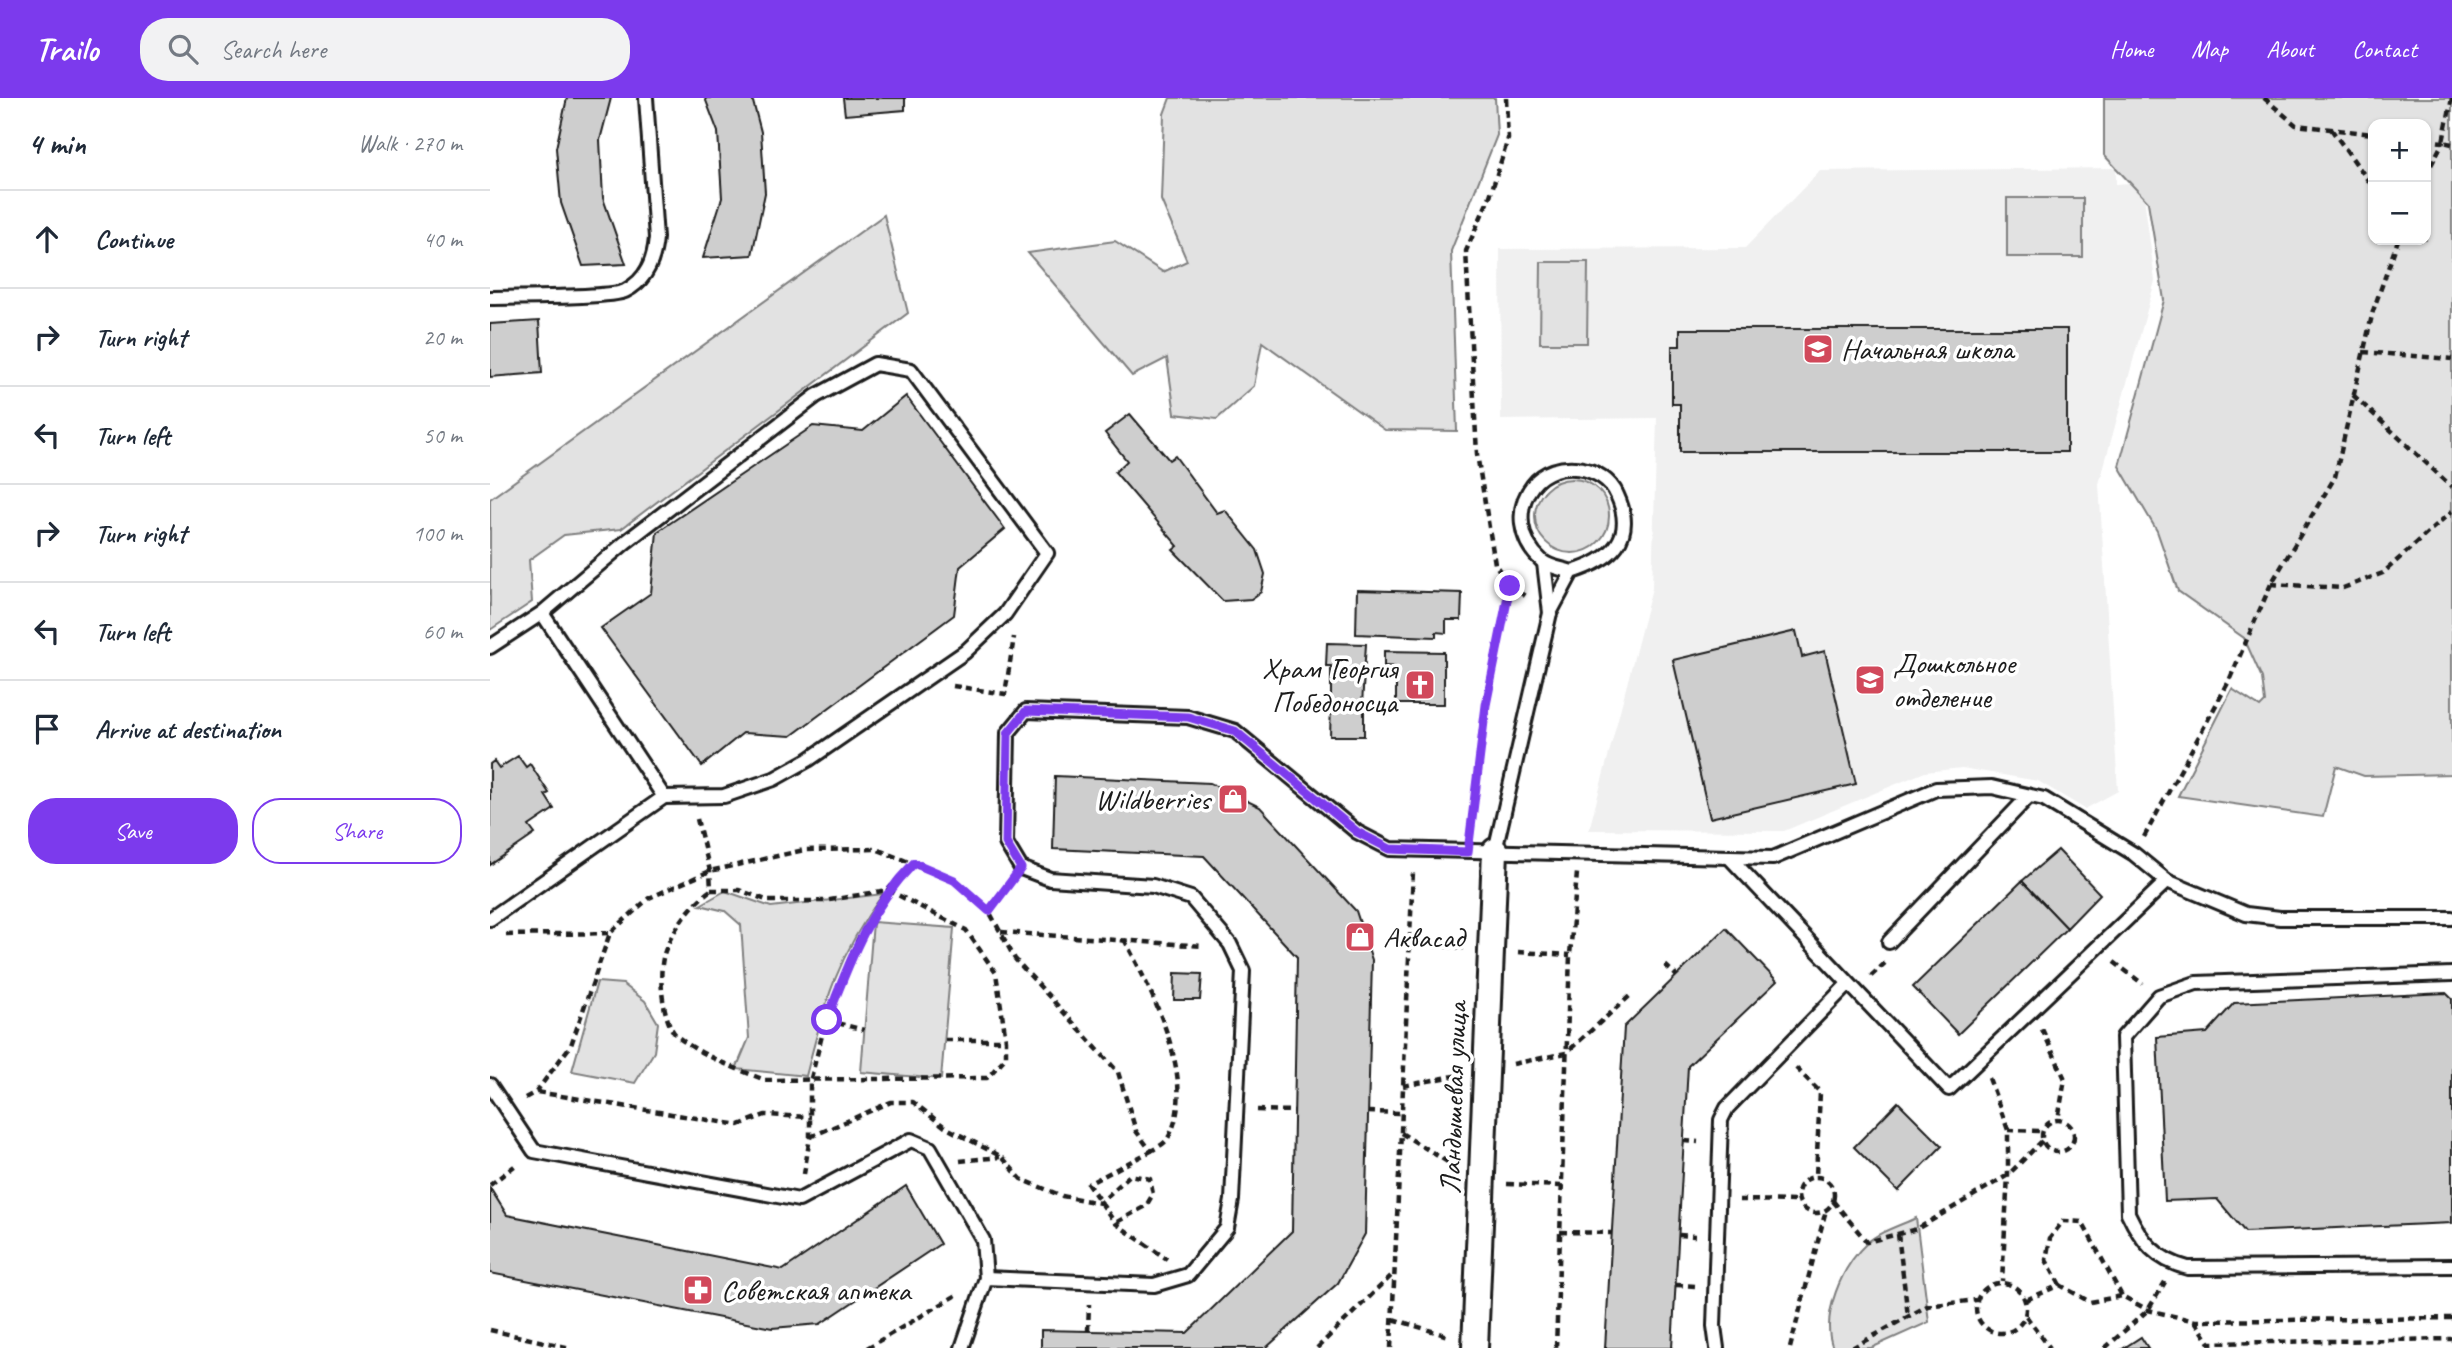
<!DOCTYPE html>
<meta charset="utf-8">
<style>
body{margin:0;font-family:Caveat,sans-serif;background:#f2f2f3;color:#1f2937}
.controls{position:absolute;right:21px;top:21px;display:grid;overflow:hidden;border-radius:14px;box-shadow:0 2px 5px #0004}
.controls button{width:63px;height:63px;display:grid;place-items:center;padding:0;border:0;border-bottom:2px solid #e0e1e3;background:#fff;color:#1f2937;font:35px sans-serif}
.stop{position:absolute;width:21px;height:21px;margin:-16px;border:5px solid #7c3aed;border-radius:50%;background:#fff}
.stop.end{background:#7c3aed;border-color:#fff;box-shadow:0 2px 7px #0008}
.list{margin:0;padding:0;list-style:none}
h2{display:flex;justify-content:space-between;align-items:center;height:91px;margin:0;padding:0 28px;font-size:30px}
h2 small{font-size:23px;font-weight:400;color:#747a83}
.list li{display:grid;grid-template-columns:46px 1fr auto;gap:21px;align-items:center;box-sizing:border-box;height:98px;padding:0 28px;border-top:2px solid #e0e1e3}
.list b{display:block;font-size:26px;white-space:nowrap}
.list em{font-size:23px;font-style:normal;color:#747a83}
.actions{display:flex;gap:14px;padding:21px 28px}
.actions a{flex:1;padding:16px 0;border:2px solid #7c3aed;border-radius:28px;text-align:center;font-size:24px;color:#7c3aed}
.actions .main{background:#7c3aed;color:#fff}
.icon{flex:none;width:38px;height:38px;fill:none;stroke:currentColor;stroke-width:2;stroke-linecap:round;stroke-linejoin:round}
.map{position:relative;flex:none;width:1962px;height:1250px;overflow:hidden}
header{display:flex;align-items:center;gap:42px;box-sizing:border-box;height:98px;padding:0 35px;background:#7c3aed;color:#fff}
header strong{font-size:33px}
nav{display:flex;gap:38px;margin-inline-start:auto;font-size:24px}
.search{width:490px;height:63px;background:#f2f2f3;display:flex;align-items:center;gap:18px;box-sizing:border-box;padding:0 24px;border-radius:28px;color:#747a83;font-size:26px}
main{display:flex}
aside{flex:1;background:#fff}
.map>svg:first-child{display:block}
.built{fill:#f0f0f0}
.green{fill:#e2e2e2;stroke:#7f7f7f;stroke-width:2;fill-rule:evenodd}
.building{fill:#cecece;stroke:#1c1c1c;stroke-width:2}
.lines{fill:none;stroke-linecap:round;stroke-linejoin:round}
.service-casing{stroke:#1c1c1c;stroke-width:18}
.minor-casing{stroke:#1c1c1c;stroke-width:30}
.path{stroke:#1c1c1c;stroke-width:4.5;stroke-dasharray:7 5;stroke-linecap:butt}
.service{stroke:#fff;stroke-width:12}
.minor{stroke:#fff;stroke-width:24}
.route{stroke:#7c3aed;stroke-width:9}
.labels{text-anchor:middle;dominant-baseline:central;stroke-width:7;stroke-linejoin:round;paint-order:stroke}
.poi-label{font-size:30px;fill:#1c1c1c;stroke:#fff;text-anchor:start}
.street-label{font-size:30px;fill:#1c1c1c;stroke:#fff}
</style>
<header>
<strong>Trailo</strong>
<div class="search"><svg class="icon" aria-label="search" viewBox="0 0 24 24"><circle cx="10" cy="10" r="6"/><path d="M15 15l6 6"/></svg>Search here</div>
<nav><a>Home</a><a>Map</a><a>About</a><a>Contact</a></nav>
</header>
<main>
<aside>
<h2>4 min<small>Walk · 270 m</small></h2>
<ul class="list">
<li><svg class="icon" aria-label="ahead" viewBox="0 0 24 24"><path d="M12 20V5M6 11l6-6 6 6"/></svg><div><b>Continue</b></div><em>40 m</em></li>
<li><svg class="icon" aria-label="right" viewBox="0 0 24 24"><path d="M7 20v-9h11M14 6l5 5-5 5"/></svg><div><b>Turn right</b></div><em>20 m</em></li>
<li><svg class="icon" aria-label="left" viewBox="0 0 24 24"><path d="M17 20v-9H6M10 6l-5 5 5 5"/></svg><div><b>Turn left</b></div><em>50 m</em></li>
<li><svg class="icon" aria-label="right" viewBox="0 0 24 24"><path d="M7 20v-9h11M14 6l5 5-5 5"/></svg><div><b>Turn right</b></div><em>100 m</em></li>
<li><svg class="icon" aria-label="left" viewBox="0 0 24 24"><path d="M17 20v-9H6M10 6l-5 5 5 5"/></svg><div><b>Turn left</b></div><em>60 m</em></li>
<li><svg class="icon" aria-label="arrive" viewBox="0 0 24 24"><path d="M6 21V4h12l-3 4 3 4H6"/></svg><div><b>Arrive at destination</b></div></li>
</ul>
<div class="actions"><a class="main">Save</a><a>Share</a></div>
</aside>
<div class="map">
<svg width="1962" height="1250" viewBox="0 0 1962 1250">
<rect width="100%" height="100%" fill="#fff"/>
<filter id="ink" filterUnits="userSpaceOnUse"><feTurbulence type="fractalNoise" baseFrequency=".0143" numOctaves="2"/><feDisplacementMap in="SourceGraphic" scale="14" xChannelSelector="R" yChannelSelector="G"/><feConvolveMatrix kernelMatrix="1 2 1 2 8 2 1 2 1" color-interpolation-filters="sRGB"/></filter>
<g filter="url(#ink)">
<path class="built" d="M 1626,70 L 1626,86 L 1652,84 L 1665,183 L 1609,386 L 1628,693 L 1595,711 L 1548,683 L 1472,670 L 1435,674 L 1294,733 L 1099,732 L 1162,490 L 1167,320 L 1011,322 L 1010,151 L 1255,150 L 1330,73 Z"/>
<g class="green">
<path d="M 680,0 L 1005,0 L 1007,37 L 961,153 L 967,333 L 895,332 L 772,244 L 764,288 L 727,321 L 685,316 L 677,260 L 642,278 L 538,155 L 625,143 L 673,174 L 697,163 L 671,102 L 674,16 Z"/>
<path d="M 1614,0 L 1962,0 L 1962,676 L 1874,678 L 1846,668 L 1833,719 L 1688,698 L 1742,591 L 1770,609 L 1775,604 L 1772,580 L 1754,540 L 1688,493 L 1667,433 L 1629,368 L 1674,202 L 1658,104 L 1614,57 ZM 1883,26 L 1936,26 L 1936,142 L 1883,142 Z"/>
<rect x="1517" y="100" width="76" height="59"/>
<path d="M 394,117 L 418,215 L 131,431 L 74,437 L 39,462 L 42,504 L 0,532 L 0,401 Z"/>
<path d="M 1051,164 L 1098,164 L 1097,245 L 1050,245 Z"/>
<circle cx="1082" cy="418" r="37"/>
<path d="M 235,793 L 281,809 L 393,796 C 348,857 334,906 316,978 L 246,971 L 259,940 L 251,827 L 235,813 L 210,807 Z"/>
<path d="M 383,824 L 464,830 L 451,981 L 371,974 Z"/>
<path d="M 107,884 L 133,886 L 155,903 L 168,925 L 164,954 L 145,985 L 82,973 Z"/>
<path d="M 1426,1120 L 1439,1224 L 1381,1250 L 1343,1250 C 1330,1218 1352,1168 1377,1145 C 1388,1134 1411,1127 1426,1120 Z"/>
</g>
<g class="building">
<path d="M 77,0 L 121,0 L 110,42 L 113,100 L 136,166 L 93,168 L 71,105 L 66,50 Z"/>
<path d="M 215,0 L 262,0 L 271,34 L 275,95 L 262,157 L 213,160 L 232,100 L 228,34 Z"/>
<path d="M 353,0 L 415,0 L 415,12 L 355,17 Z"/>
<path d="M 49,223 L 52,275 L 0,279 L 0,226 Z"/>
<path d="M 1190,231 L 1577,231 L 1577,354 L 1190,354 L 1190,306 L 1182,306 L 1182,248 L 1190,248 Z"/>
<path d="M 416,298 L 515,431 L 470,469 L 464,517 L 301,638 L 253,635 L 212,668 L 111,530 L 161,495 L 167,434 L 323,328 L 373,333 Z"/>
<path d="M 640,316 L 679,362 L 685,358 L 727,415 L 735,412 L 767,452 L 775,476 L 771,494 L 761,501 L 733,503 L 683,452 L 688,448 L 625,374 L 637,363 L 615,335 Z"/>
<path d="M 867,492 L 972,495 L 971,522 L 956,522 L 956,535 L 946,534 L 946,539 L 866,536 Z"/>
<path d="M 1306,533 L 1312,559 L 1335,553 L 1366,686 L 1220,720 L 1183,562 Z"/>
<path d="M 837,545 L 876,546 L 872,606 L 841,606 L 841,568 L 836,568 Z"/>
<path d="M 894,553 L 954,554 L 954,606 L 906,606 L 906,569 L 894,568 Z"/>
<path d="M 841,607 L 874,607 L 874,638 L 840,638 Z"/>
<path d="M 28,658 L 36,669 L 40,666 L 59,695 L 55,697 L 64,711 L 39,728 L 45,736 L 0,767 L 0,666 L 4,663 L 9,670 Z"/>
<path d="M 565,678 L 720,685 L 770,709 L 866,813 L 882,862 L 875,1136 L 848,1185 L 776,1250 L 551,1250 L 551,1232 L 697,1235 L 802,1133 L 807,859 L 714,758 L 563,751 Z"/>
<path d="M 1568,752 L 1610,796 L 1577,830 L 1532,783 Z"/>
<path d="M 1532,783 L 1577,830 L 1468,936 L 1423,889 Z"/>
<path d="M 1236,830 L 1287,883 L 1198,968 L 1182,1250 L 1115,1250 L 1134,929 Z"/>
<path d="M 685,875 L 712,876 L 710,902 L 684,902 Z"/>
<path d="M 1956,895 L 1962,901 L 1962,1125 L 1755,1134 L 1727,1101 L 1675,1103 L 1667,939 L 1717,935 L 1744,905 Z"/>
<path d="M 1408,1004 L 1452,1048 L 1408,1093 L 1364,1049 Z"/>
<path d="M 416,1088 L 450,1146 L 330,1226 L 282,1230 L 0,1175 L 0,1090 L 17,1117 L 293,1172 Z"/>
<path d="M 1651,1239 L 1658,1250 L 1634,1250 Z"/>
</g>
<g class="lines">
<g class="service-casing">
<g id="service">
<path d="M 0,200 C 23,199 121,200 135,193 C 157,182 164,162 166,140 L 156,0"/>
<path d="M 1054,465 L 1060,515"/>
<path d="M 0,549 L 52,515 L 137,443 L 326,298 L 385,266 L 421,272 L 557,455 L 515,516 L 475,554 L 318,662 L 284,681 L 234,698 L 174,699 L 52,515"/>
<path d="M 1005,753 L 1060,515 L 1082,474 C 1121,462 1147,440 1127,397 C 1114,367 1065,359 1043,387 C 1024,411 1030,444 1052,463 C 1059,469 1073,471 1082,474"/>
<path d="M 1240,760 L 1459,991 L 1677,783"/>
<path d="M 0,821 L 174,699"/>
<path d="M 1399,844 L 1539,698"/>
<path d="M 1962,876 L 1706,885 L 1669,898 L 1633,939 L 1638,1115 C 1651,1143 1666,1162 1698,1170 L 1962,1168"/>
<path d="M 0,987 L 44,1053 L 309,1102 L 421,1042 L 440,1050 L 493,1142 L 496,1180 L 472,1250"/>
<path d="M 496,1180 L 664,1187 L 698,1177 L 737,1130 L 742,1102 L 753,873 L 740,846 L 701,800 L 663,788 L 560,781 L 531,770 L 516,745 L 518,635 L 536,613 L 698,619 L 745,633 L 867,734 L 900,751 L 1283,760 L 1446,691 L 1502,689 L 1554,701 L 1644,756 L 1677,783 L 1756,816 L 1790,820 L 1962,820"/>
<path d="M 1227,1250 L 1224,1228 L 1231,1022 L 1237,1010 L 1358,886"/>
</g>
</g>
<g class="minor-casing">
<path id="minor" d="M 985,1250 L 1005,753"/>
</g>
<g class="path">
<path d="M 1016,0 L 1018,41 L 1000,98 L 976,153 L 987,356 L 1005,466 L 1020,488 L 1035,498"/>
<path d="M 1774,0 L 1806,27 L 1883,36"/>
<path d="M 1962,0 L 1953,44 L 1962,46"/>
<path d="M 1841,31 L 1883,89"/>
<path d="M 1936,42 L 1953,44 L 1936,77"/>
<path d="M 1873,254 L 1962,261"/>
<path d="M 1863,297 L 1962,389"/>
<path d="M 1781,486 L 1853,490 L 1893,475 L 1962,413"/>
<path d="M 463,588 L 515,596 L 524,539"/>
<path d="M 207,721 L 220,773 L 221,792"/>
<path d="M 980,732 L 996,607 L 1020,488"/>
<path d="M 1654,739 L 1738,585 L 1781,486 L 1845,379 L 1883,213 L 1908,142"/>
<path d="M 518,787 L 499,813 L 525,861 L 628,974 L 646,1033 L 661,1053 L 598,1086 L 625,1125 L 677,1161"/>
<path d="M 221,792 L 249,792 L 279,803 L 334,803 L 398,792 L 476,832 L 506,875 L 516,942 L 516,959 L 497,980 L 275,982 C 247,971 212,958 188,939 C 172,926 168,875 174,856 C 181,834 202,805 221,792 Z"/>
<path d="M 511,834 L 714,848"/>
<path d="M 16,837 L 120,835"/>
<path d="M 634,841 C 661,892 710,984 678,1040 C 675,1046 666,1050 661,1053"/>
<path d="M 919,846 L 974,850"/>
<path d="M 1028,854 L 1080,857"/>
<path d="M 1624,864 L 1653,886"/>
<path d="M 1175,867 L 1187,878"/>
<path d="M 1381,878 L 1395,865"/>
<path d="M 336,922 L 374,932"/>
<path d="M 1552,931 L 1575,981 L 1568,1022"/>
<path d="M 455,942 L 516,942"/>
<path d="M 1023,966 L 1076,955 L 1142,896"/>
<path d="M 1306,970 L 1330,994 L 1326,1078"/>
<path d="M 1499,980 L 1518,1032 L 1518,1077 L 1512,1183"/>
<path d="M 913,988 L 969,977"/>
<path d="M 47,994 L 249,1027 L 275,1017 L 321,1019"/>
<path d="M 35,1000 L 46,994 L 81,947 L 120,835 L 159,800 L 220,773 L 314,752 L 386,751 L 464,782 L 499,813"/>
<path d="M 767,1012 L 804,1013"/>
<path d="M 878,1014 L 912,1015"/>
<circle cx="1568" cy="1038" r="16"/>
<path d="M 1518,1032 L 1553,1033"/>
<path d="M 911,1035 L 964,1068"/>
<path d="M 320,1039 L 401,1004 L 423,1004 L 455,1029 L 512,1059 L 531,1081 L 572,1098 L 610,1105 L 640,1077 L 660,1081 L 663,1096 L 656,1108 L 625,1125"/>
<path d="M 1194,1043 L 1208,1044"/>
<path d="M 470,1063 L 510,1059"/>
<path d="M 314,1076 L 320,1039 L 320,984 L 336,922 L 368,842 L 398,792 L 424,765"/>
<circle cx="1326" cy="1097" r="18"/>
<path d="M 1017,1086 L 1071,1088"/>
<path d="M 0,1087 L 27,1066"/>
<path d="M 1249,1102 L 1308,1103"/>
<path d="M 1343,1103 L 1377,1144 L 1427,1131 L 1518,1077 L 1552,1043"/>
<path d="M 1070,1134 L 1122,1135"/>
<path d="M 1408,1136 L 1418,1218"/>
<path d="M 1189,1137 L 1205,1138"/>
<circle cx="1511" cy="1210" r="25"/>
<path d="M 1186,1187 L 1206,1188"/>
<path d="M 1570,1187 L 1556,1162 L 1560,1140 L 1573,1123 L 1592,1124 L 1632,1198"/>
<path d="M 1536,1202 L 1570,1187 L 1600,1204 L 1632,1198 L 1658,1212 L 1705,1223 L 1962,1220"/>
<path d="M 1536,1218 L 1560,1250"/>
<path d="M 903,1221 L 958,1238"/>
<path d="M 1705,1223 L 1720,1245 L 1962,1241"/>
<path d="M 0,1232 L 81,1250"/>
<path d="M 598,1233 L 599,1206"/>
<path d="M 377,1250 L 467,1197"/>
<path d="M 827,1250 L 903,1176"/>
<path d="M 901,1250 L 923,773"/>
<path d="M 1066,1250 L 1080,857 L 1087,775"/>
<path d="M 1300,1250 L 1336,1112"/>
<path d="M 1362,1250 L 1437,1208 L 1486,1202"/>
<path d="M 1615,1250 L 1658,1212 L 1675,1184"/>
</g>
<use href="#service" class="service"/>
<use href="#minor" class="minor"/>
</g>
</g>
<g class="lines" filter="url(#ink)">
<path class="route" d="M 337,922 C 360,862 378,812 424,765 L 464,782 L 499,813 L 531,770 L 516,745 L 518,635 L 536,613 L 698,619 L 745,633 L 867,734 L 900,751 L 978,754 L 996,607 L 1020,488"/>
</g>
<defs>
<g id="school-square" transform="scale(1.575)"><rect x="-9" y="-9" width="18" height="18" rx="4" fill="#d1495b" stroke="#fff"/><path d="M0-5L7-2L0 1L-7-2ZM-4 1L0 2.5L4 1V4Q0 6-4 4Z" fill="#fff"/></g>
<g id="church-square" transform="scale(1.575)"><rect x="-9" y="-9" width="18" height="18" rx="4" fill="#d1495b" stroke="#fff"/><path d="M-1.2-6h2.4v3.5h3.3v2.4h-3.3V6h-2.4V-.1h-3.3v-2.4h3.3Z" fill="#fff"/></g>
<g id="shop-square" transform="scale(1.575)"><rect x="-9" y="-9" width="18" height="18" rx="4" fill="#d1495b" stroke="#fff"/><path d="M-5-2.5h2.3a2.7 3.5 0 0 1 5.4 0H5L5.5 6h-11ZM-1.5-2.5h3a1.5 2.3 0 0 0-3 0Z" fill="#fff"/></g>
<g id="pharmacy-square" transform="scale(1.575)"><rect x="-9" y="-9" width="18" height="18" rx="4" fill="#d1495b" stroke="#fff"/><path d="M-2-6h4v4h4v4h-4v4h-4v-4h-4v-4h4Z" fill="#fff"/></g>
</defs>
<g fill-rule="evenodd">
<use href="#school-square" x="1328" y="251"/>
<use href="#school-square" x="1380" y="582"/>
<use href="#church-square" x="930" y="587"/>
<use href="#shop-square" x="743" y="701"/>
<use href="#shop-square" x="870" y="839"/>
<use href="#pharmacy-square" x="208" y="1192"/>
</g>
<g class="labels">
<g class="poi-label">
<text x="1351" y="251">Начальная школа</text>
<text x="1403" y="565">Дошкольное<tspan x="1403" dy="34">отделение</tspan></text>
<text x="907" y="570" text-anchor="end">Храм Георгия<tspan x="907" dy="34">Победоносца</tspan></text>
<text x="720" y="701" text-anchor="end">Wildberries</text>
<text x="893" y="839">Аквасад</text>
<text x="231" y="1192">Советская аптека</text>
</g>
<g class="street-label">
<text transform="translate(963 1000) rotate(-88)">Ландышевая улица</text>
</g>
</g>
</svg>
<div class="controls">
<button>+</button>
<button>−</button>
</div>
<div class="stop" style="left:337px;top:922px"></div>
<div class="stop end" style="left:1020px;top:488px"></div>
</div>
</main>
